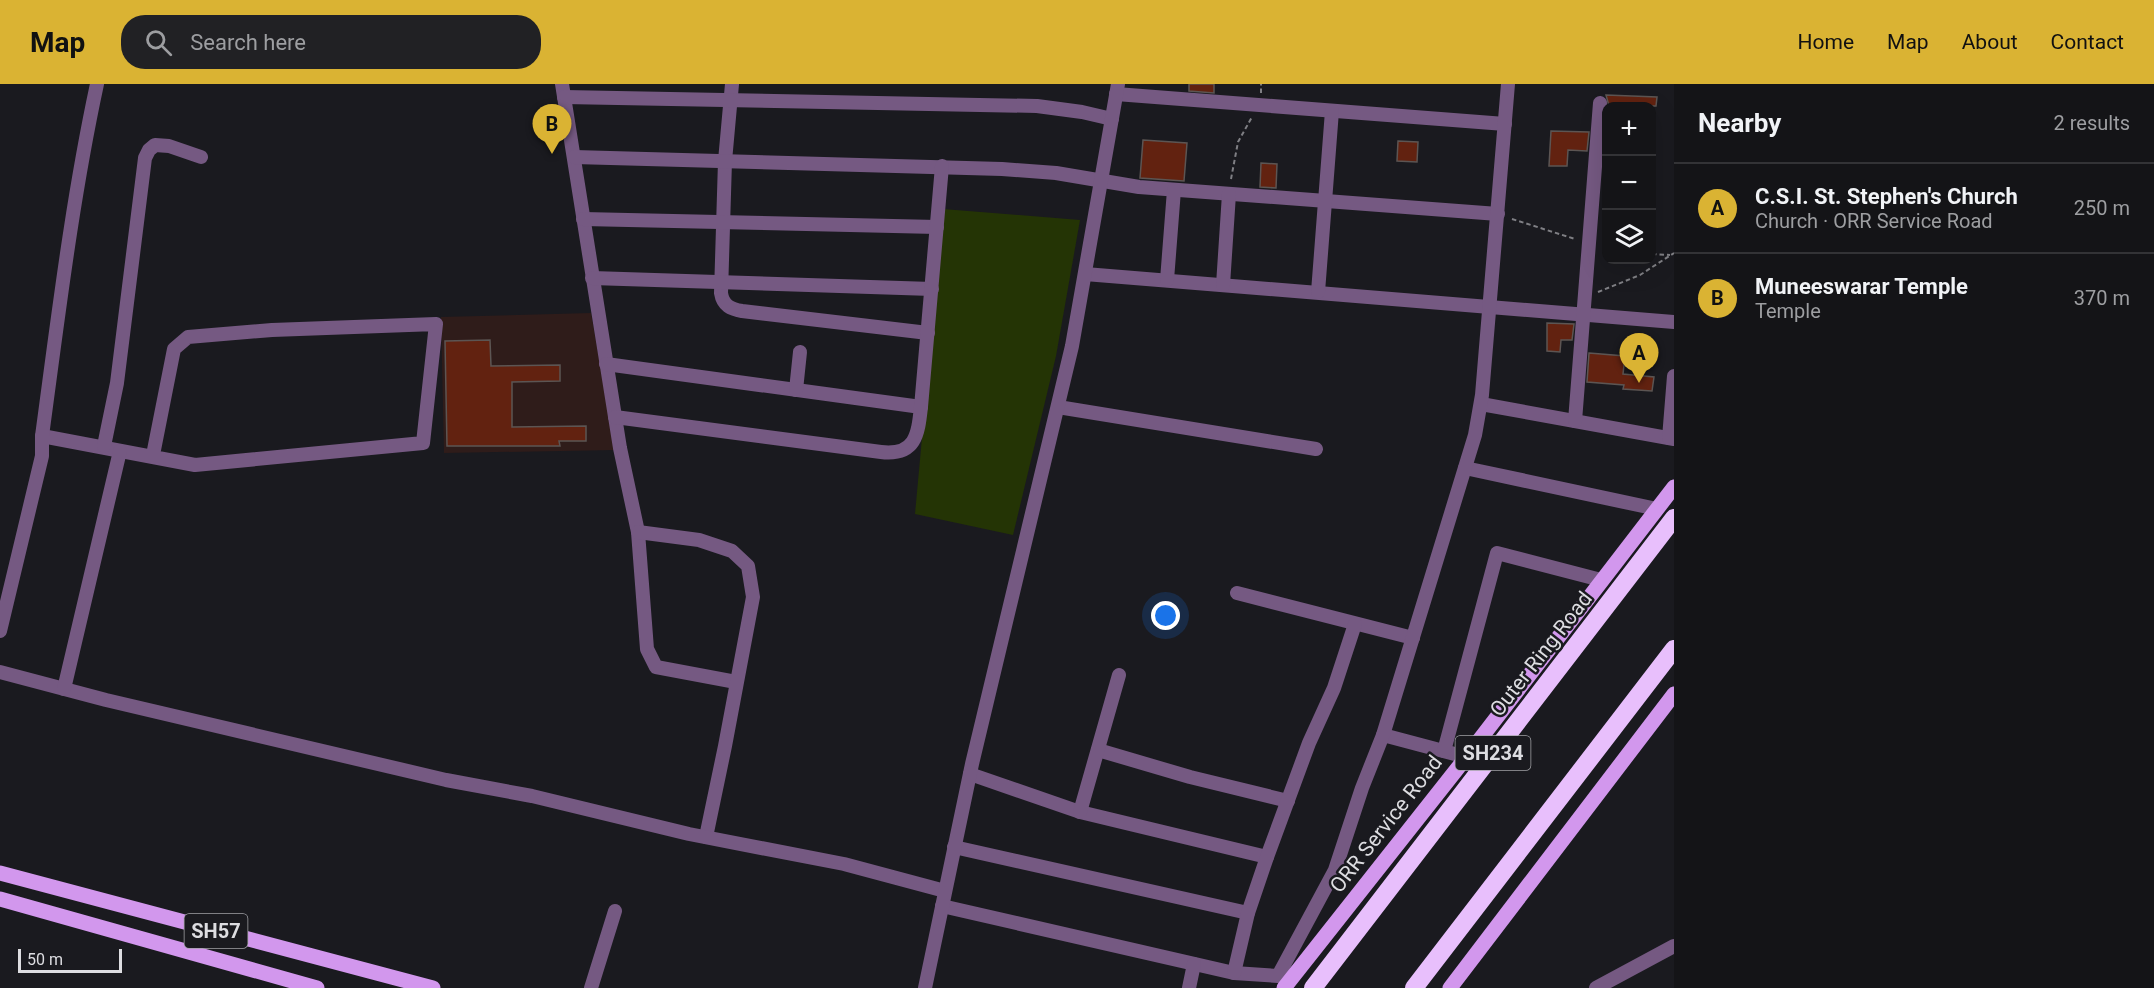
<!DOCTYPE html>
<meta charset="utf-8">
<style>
body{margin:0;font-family:Roboto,sans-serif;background:#212124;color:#f1f3f6}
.controls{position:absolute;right:18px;top:18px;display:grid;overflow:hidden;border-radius:12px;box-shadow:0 6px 24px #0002}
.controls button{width:54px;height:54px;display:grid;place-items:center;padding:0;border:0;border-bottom:2px solid #333336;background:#141417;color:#f1f3f6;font:30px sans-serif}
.scale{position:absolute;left:18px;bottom:15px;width:104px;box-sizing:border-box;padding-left:6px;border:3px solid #dddde1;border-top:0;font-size:16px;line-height:21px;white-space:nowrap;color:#dddde1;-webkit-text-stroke:4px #1a1a1f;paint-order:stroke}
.you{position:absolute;left:1166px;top:532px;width:21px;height:21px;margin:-15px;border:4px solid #fff;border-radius:50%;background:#1a73e8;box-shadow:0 0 0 9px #1a73e833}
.badge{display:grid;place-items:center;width:39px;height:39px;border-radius:50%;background:#dab333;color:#111;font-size:20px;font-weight:700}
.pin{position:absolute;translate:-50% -50px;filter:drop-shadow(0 2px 3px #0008)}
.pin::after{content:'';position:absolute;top:32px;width:21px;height:18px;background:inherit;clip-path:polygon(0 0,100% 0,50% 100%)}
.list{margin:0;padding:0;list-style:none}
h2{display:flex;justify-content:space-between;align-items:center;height:78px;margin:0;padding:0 24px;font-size:26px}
h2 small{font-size:20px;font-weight:400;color:#9d9ea1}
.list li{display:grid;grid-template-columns:39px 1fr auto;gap:18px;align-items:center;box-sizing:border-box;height:90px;padding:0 24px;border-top:2px solid #333336}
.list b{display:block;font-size:22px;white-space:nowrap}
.list p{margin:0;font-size:20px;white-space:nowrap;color:#9d9ea1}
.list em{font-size:20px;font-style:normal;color:#9d9ea1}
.icon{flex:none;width:33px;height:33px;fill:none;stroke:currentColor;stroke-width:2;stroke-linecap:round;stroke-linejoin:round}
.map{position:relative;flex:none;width:1674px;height:904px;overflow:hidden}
header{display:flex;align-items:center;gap:36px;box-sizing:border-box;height:84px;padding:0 30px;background:#dab333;color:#111}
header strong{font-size:28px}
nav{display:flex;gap:33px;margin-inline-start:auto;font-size:21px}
.search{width:420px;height:54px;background:#212124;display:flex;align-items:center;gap:15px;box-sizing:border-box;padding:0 21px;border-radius:24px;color:#9d9ea1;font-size:22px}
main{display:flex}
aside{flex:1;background:#141417}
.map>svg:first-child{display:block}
.industrial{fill:#2f1c1a}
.green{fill:#243405}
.building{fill:#622210;stroke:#5c5553;stroke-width:1.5}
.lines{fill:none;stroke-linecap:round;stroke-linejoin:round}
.path{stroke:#7f7f84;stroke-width:2;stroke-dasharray:4.5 3;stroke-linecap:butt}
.minor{stroke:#755982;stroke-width:14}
.major{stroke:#d297ed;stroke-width:15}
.highway{stroke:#e8bffc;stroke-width:18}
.labels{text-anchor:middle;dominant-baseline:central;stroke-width:5;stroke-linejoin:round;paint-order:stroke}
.shield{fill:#1a1a1f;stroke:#a2a2a7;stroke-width:1.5}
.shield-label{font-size:20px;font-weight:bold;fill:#dddde1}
.street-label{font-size:21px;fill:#dddde1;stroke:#1a1a1f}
</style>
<header>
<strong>Map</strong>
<div class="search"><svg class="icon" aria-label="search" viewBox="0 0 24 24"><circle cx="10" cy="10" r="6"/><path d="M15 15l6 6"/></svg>Search here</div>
<nav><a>Home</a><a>Map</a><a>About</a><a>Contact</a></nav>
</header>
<main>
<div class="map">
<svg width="1674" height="904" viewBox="0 0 1674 904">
<rect width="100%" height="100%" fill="#1a1a1f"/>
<path class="industrial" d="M 591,229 L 615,366 L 444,369 L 441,233 Z"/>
<path class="green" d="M 943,125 L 1080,136 L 1056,272 L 1013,451 L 915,430 Z"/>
<g class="building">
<path d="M 1189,0 L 1214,0 L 1214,9 L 1189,7 Z"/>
<path d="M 1606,11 L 1657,13 L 1656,22 L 1609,22 Z"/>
<path d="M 1551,47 L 1589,48 L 1587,67 L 1568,66 L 1567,82 L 1549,82 Z"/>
<path d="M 1143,56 L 1187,59 L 1184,97 L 1140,94 Z"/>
<path d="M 1398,57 L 1418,58 L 1417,78 L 1397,77 Z"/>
<path d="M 1261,79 L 1277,80 L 1276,104 L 1260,103 Z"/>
<path d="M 1547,239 L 1574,240 L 1572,256 L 1561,256 L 1560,268 L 1547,267 Z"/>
<path d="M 490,256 L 491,282 L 560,281 L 560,297 L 512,298 L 512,343 L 586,342 L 586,357 L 559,357 L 560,362 L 447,362 L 445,257 Z"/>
<path d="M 1589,269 L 1625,272 L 1623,290 L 1654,293 L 1652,307 L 1623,305 L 1624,301 L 1587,298 Z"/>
</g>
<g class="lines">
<g class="path">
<path d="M 1261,9 L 1261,0"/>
<path d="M 1231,95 L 1238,58 L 1252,33"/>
<path d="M 1512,135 L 1575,155"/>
<path d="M 1652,170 L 1670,171"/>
<path d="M 1598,208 L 1640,191 L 1674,169"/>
</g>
<g class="minor">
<path d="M 562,0 L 620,364 L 638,448 L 647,565 L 656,583 L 736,598"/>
<path d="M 732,0 L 725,77 L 721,209 C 723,222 731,225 742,227 L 928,249"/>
<path d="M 1116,10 L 1505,40"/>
<path d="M 564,13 L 1037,22 L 1082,28 L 1112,35"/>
<path d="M 574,73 L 1002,85 L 1056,89 L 1139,103 L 1498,130"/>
<path d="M 583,135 L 937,143"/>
<path d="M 1085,190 L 1674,238"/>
<path d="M 592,194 L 932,205"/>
<path d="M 1167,196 L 1174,106"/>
<path d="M 1223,201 L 1229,110"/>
<path d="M 1318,208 L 1332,27"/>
<path d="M 606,280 L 921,323"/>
<path d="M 796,306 L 800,268"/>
<path d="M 1481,320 L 1674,355"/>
<path d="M 1058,323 L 1316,365"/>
<path d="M 615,333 L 881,368 C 916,372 918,350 921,323 L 942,82"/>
<path d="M 1575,337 L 1600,19"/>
<path d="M 42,352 L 195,381 L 423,359 L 436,240 L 272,246 L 188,253 L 174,265 L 153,371"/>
<path d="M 1669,354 L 1674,292"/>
<path d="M 104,362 L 117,299 L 145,74 L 149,66 L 155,61 L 169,62 L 201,73"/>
<path d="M 1465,384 L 1657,425"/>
<path d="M 638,448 L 699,456 L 732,467 L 748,482 L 753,513 L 725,662 L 706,753"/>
<path d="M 1237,509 L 1413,554"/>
<path d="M 0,547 L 42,372 L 42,352 C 58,234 72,116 97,0"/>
<path d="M 0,588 L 106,616 L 446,696 L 532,712 L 689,750 L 844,780 L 945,807"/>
<path d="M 64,605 L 120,367"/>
<path d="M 1383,651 L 1466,673"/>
<path d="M 1098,666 L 1190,693 L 1288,717"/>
<path d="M 1444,667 L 1497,469 L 1601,496"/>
<path d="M 970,690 L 1080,728 L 1267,773"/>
<path d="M 1080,728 L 1119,591"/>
<path d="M 954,763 L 1248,829"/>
<path d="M 942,822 L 1234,889 L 1278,892 L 1335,786 L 1362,704 L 1383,651 L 1475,351 L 1482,311 L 1508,0"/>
<path d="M 1234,889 L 1248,829 L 1267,773 L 1309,659 L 1334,604 L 1355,540"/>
<path d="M 591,904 L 615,827"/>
<path d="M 925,904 L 972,680 L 1072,262 L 1118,0"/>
<path d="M 1189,904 L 1194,880"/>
<path d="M 1596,904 L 1674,862"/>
</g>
<g class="major">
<path d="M 0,789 L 433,904"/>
<path d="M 0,815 L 317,904"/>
<path d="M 1284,904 L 1457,685 L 1674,403"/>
<path d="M 1450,904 L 1674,610"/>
</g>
<g class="highway">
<path d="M 1313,904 L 1674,434"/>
<path d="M 1414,904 L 1674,565"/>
</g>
</g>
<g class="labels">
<g class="shield">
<rect x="1455.5" y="652" width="75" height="34" rx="4.5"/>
<rect x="184.5" y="830" width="63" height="34" rx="4.5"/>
</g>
<g class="shield-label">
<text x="1493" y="669">SH234</text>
<text x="216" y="847">SH57</text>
</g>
<g class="street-label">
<text transform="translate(1541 570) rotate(-52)">Outer Ring Road</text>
<text transform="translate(1386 740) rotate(-52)">ORR Service Road</text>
</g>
</g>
</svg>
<div class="controls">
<button>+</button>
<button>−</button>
<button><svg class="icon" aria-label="layers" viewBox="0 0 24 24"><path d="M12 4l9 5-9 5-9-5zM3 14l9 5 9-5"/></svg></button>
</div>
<div class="scale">50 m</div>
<div class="you"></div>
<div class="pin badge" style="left:1639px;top:299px">A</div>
<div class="pin badge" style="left:552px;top:70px">B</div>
</div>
<aside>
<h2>Nearby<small>2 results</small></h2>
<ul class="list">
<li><span class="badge">A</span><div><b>C.S.I. St. Stephen's Church</b><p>Church · ORR Service Road</p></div><em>250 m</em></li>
<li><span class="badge">B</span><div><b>Muneeswarar Temple</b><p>Temple</p></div><em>370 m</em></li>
</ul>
</aside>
</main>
